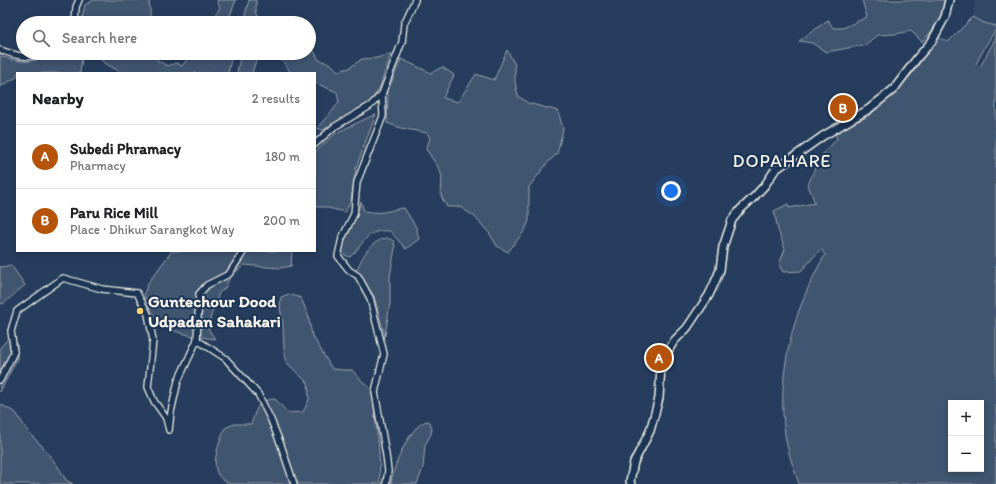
<!DOCTYPE html>
<meta charset="utf-8">
<style>
body{margin:0;font-family:Itim,sans-serif;background:#f2f2f2;color:#202124}
.controls{position:absolute;right:12px;bottom:12px;display:grid;overflow:hidden;border-radius:0px;box-shadow:0 2px 6px #0003}
.controls button{width:36px;height:36px;display:grid;place-items:center;padding:0;border:0;border-bottom:1px solid #e0e0e0;background:#fff;color:#202124;font:20px sans-serif}
.you{position:absolute;left:671px;top:191px;width:14px;height:14px;margin:-10px;border:3px solid #fff;border-radius:50%;background:#1a73e8;box-shadow:0 0 0 6px #1a73e833}
.badge{display:grid;place-items:center;width:26px;height:26px;border-radius:50%;background:#b45309;color:#fff;font-size:13px;font-weight:700}
.pin{position:absolute;translate:-50% -50%;border:2px solid #fff;box-shadow:0 1px 4px #0006}
.list{margin:0;padding:0;list-style:none}
h2{display:flex;justify-content:space-between;align-items:center;height:52px;margin:0;padding:0 16px;font-size:17px}
h2 small{font-size:13px;font-weight:400;color:#757577}
.list li{display:grid;grid-template-columns:26px 1fr auto;gap:12px;align-items:center;box-sizing:border-box;height:64px;padding:0 16px;border-top:1px solid #e0e0e0}
.list b{display:block;font-size:15px;white-space:nowrap}
.list p{margin:0;font-size:13px;white-space:nowrap;color:#757577}
.list em{font-size:13px;font-style:normal;color:#757577}
.icon{flex:none;width:22px;height:22px;fill:none;stroke:currentColor;stroke-width:2;stroke-linecap:round;stroke-linejoin:round}
.map{position:relative;flex:none;width:996px;height:484px;overflow:hidden}
.search{position:absolute;background:#fff;box-shadow:0 2px 6px #0003;left:16px;top:16px;width:300px;height:44px;display:flex;align-items:center;gap:10px;box-sizing:border-box;padding:0 14px;border-radius:22px;color:#757577;font-size:15px}
.panel{position:absolute;background:#fff;box-shadow:0 2px 6px #0003;left:16px;top:72px;width:300px;height:180px;border-radius:0px}
.map>svg:first-child{display:block}
.built{fill:#334966}
.green{fill:#40546f;stroke:#9aa2ac;fill-rule:evenodd}
.lines{fill:none;stroke-linecap:round;stroke-linejoin:round}
.minor-casing{stroke:#f4f1e8;stroke-width:8}
.tertiary-casing{stroke:#f4f1e8;stroke-width:10}
.minor{stroke:#1d3557;stroke-width:5.5}
.tertiary{stroke:#1d3557;stroke-width:7}
.poi-dot{fill:#ffd166;stroke:#1d3557;stroke-width:1.5}
.labels{text-anchor:middle;dominant-baseline:central;stroke-width:4;stroke-linejoin:round;paint-order:stroke}
.poi-label{font-size:17px;font-weight:bold;fill:#f4f1e8;stroke:#1d3557;text-anchor:start}
.neighbourhood-label{font-size:18px;letter-spacing:1px;fill:#f4f1e8;stroke:#1d3557}
</style>
<div class="map">
<svg width="996" height="484" viewBox="0 0 996 484">
<rect width="100%" height="100%" fill="#263d5d"/>
<filter id="ink" filterUnits="userSpaceOnUse"><feTurbulence type="fractalNoise" baseFrequency=".025" numOctaves="2"/><feDisplacementMap in="SourceGraphic" scale="8" xChannelSelector="R" yChannelSelector="G"/><feConvolveMatrix kernelMatrix="1 2 1 2 8 2 1 2 1" color-interpolation-filters="sRGB"/></filter>
<g filter="url(#ink)">
<path class="built" d="M 975,0 L 996,0 L 996,26 L 984,23 L 973,17 Z"/>
<g class="green">
<path d="M 94,0 L 149,0 L 151,23 L 81,23 L 85,5 Z"/>
<path d="M 217,0 L 236,0 L 229,18 L 229,23 L 200,23 L 205,17 L 214,16 L 220,8 Z"/>
<path d="M 249,0 L 256,0 L 256,12 L 262,23 L 243,23 Z"/>
<path d="M 862,0 L 948,0 C 943,17 933,30 922,42 L 911,31 L 895,34 L 877,35 L 865,45 L 826,52 L 812,43 L 799,41 L 828,20 L 833,28 L 843,28 L 867,17 Z"/>
<path d="M 973,17 L 984,23 L 996,26 L 996,29 L 986,45 L 976,64 L 980,67 L 993,43 L 996,31 L 996,484 L 799,484 C 794,468 787,451 785,434 C 776,372 794,308 825,255 L 821,249 L 801,271 L 783,272 L 779,265 L 785,249 L 778,230 L 774,211 L 788,204 L 789,208 L 815,203 L 808,185 L 819,158 L 837,139 L 834,131 L 867,117 L 889,98 L 913,73 L 937,37 L 948,42 ZM 951,403 L 981,403 L 981,469 L 951,469 Z"/>
<path d="M 309,47 L 314,51 L 319,60 L 331,64 L 338,71 L 349,68 L 362,59 L 377,58 L 391,54 L 379,89 L 369,103 L 323,130 L 317,128 L 339,103 L 337,92 L 315,83 L 315,73 L 291,73 L 282,60 L 272,53 L 309,53 Z"/>
<path d="M 507,50 L 515,65 L 515,82 L 518,96 L 528,103 L 558,111 L 563,129 L 557,154 L 548,162 L 529,187 L 529,221 L 525,230 L 508,252 L 497,246 L 490,234 L 474,216 L 460,207 L 447,207 L 441,196 L 442,176 L 438,167 L 426,149 L 430,138 L 427,133 L 401,128 L 387,123 L 388,91 L 401,59 L 431,73 L 442,67 L 454,75 L 443,98 L 458,102 L 476,74 L 494,80 Z"/>
<path d="M 50,53 L 79,53 L 82,57 L 80,73 L 17,73 L 17,77 L 0,87 L 0,56 C 18,62 34,65 50,53 Z"/>
<path d="M 95,53 L 154,53 L 158,61 L 168,66 L 176,63 L 182,66 L 189,57 L 190,53 L 230,53 L 231,59 L 228,73 L 122,73 L 103,62 Z"/>
<path d="M 241,53 L 266,53 L 258,54 L 252,73 L 237,73 Z"/>
<path d="M 376,114 L 356,168 L 351,201 L 345,212 L 324,207 L 315,207 L 315,152 L 336,133 Z"/>
<path d="M 361,202 L 364,211 C 371,212 377,213 384,212 C 391,211 397,208 404,208 L 416,227 L 419,239 L 406,249 L 390,231 C 364,229 366,243 350,257 L 345,255 L 341,249 L 343,242 L 350,231 Z"/>
<path d="M 387,238 L 394,241 L 395,248 L 390,276 L 390,303 L 385,336 L 374,296 L 356,271 C 363,256 370,241 387,238 Z"/>
<path d="M 172,251 L 292,251 L 291,266 L 280,268 L 244,265 L 230,277 L 225,288 L 219,293 L 209,322 L 209,330 L 215,339 C 196,336 170,335 157,319 C 151,313 148,302 144,294 L 148,283 Z"/>
<path d="M 11,265 L 25,285 L 3,304 L 0,303 L 0,266 L 2,267 Z"/>
<path d="M 289,294 L 301,298 L 308,315 L 312,335 L 332,369 L 343,370 L 352,370 L 363,382 L 372,390 L 379,451 L 380,484 L 232,484 C 229,483 225,482 223,480 C 207,469 220,442 225,428 L 234,424 L 251,424 C 257,409 256,400 275,399 L 288,413 L 303,412 L 309,400 L 308,383 L 287,363 L 284,349 L 283,325 L 280,307 L 281,297 Z"/>
<path d="M 9,337 L 17,343 L 17,359 L 0,392 L 0,348 Z"/>
<path d="M 0,404 L 16,413 L 29,433 L 42,446 L 57,465 L 66,480 L 73,484 L 0,484 Z"/>
<path d="M 428,421 L 430,422 L 432,428 L 431,434 L 425,445 L 423,468 L 417,484 L 391,484 C 392,469 411,422 428,421 Z"/>
</g>
<g class="lines">
<g class="minor-casing">
<g id="minor">
<path d="M 75,23 L 76,7 L 79,0"/>
<path d="M 0,50 C 15,55 28,60 42,53"/>
<path d="M 382,94 L 383,116 L 357,182 L 354,214 L 342,238 L 338,256 L 349,270 L 358,276 L 370,298 L 384,354 L 375,392 L 386,455 L 388,471 L 386,484"/>
<path d="M 315,144 L 334,127 L 370,106 L 382,94 L 402,42 L 404,24 L 415,0"/>
<path d="M 197,340 L 225,358 L 258,394 L 271,420 L 281,445 L 294,484"/>
<path d="M 0,380 L 14,352 L 11,331 L 17,311 L 63,278 L 102,289 L 137,293 L 148,314 L 153,340 L 148,387 L 154,401 L 166,418 L 169,430 L 171,412 L 178,381 L 197,340 L 199,294 L 207,285 L 229,274 L 244,251"/>
</g>
</g>
<g class="tertiary-casing">
<path id="tertiary" d="M 631,484 L 630,481 L 634,462 L 650,431 L 655,413 L 659,398 L 661,367 L 668,351 L 674,341 L 687,328 L 709,295 L 715,282 L 720,270 L 723,247 L 732,220 L 741,209 L 754,197 L 765,185 L 775,170 L 823,136 L 869,109 L 894,89 L 918,57 L 932,41 L 945,17 L 949,0"/>
</g>
<use href="#minor" class="minor"/>
<use href="#tertiary" class="tertiary"/>
</g>
</g>
<circle class="poi-dot" cx="140" cy="311" r="4"/>
<g class="labels">
<g class="poi-label">
<text x="148" y="301">Guntechour Dood<tspan x="148" dy="20">Udpadan Sahakari</tspan></text>
</g>
<g class="neighbourhood-label">
<text x="782" y="161">DOPAHARE</text>
</g>
</g>
</svg>
<div class="controls">
<button>+</button>
<button>−</button>
</div>
<div class="you"></div>
<div class="pin badge" style="left:659px;top:358px">A</div>
<div class="pin badge" style="left:843px;top:108px">B</div>
<div class="search"><svg class="icon" aria-label="search" viewBox="0 0 24 24"><circle cx="10" cy="10" r="6"/><path d="M15 15l6 6"/></svg>Search here</div>
<section class="panel">
<h2>Nearby<small>2 results</small></h2>
<ul class="list">
<li><span class="badge">A</span><div><b>Subedi Phramacy</b><p>Pharmacy</p></div><em>180 m</em></li>
<li><span class="badge">B</span><div><b>Paru Rice Mill</b><p>Place · Dhikur Sarangkot Way</p></div><em>200 m</em></li>
</ul>
</section>
</div>
